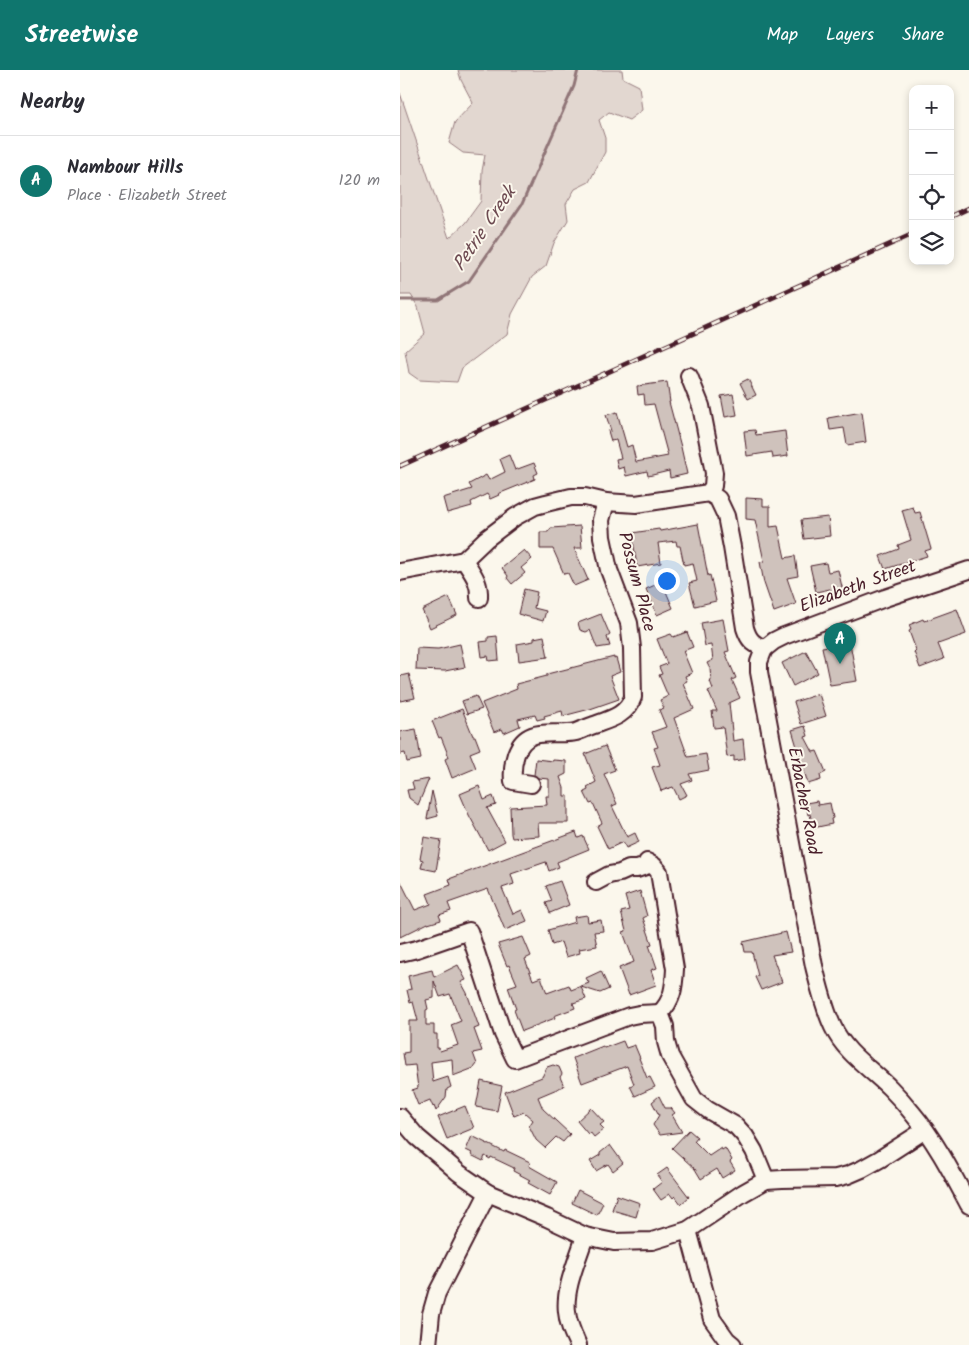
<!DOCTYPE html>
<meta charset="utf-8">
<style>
body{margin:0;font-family:Kalam,sans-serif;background:#f7f7f7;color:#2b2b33}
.controls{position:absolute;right:15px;top:15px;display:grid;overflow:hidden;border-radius:10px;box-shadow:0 2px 8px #0003}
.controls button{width:45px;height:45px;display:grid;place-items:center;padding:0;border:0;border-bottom:1px solid #e1e1e2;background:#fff;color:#2b2b33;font:25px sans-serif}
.you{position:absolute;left:266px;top:510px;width:18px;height:18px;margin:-12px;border:4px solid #fff;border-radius:50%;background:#1a73e8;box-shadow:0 0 0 8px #1a73e833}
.badge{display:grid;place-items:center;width:32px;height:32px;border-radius:50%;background:#0f766e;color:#fff;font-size:16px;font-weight:700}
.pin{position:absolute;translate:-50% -41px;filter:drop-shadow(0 1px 2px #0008)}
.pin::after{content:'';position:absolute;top:26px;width:18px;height:15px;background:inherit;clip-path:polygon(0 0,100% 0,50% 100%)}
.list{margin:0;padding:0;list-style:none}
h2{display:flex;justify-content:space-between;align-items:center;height:65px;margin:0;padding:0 20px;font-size:21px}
h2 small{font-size:16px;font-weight:400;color:#7c7c81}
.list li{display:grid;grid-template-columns:32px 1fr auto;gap:15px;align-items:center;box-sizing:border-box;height:90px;padding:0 20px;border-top:1px solid #e1e1e2}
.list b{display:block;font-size:19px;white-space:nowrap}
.list p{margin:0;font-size:16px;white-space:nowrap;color:#7c7c81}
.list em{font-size:16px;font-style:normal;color:#7c7c81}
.icon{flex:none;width:28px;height:28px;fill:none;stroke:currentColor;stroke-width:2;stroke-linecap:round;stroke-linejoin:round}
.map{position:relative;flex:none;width:569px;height:1275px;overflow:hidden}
header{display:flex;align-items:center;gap:30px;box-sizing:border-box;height:70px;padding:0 25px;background:#0f766e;color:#fff}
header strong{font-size:24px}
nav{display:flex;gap:28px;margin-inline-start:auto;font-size:18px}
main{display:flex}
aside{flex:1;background:#fff}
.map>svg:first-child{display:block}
.green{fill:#e2d7d0;stroke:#967b7e}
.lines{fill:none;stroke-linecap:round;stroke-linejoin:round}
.stream{stroke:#907477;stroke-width:3}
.building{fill:#cfc2bc;stroke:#4a1f2b;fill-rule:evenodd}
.minor-casing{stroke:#4a1f2b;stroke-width:20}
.minor{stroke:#fbf7ec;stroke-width:16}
.rail-casing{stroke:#4a1f2b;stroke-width:5}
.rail{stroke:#fbf7ec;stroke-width:3;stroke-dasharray:9;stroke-linecap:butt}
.labels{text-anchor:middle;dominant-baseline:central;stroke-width:4;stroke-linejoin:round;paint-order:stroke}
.street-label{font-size:18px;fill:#4a1f2b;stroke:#fbf7ec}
.water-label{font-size:19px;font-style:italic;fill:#6d4a51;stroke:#fbf7ec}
</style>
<header>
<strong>Streetwise</strong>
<nav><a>Map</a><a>Layers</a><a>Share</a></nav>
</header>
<main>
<aside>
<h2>Nearby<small></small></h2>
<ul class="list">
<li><span class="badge">A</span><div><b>Nambour Hills</b><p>Place · Elizabeth Street</p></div><em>120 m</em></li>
</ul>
</aside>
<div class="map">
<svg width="569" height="1275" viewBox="0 0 569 1275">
<rect width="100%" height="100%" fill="#fbf7ec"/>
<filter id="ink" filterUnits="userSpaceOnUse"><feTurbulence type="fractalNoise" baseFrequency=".02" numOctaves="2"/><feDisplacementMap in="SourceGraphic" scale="10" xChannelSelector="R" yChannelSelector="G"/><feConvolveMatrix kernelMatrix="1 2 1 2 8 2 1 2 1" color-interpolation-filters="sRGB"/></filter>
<g filter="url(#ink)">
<path class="green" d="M 58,0 L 222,0 L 223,8 L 239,16 L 242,40 L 229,50 L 209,42 L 199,50 L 205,68 L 205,82 L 189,112 L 175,119 L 166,134 L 168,150 L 154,173 L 146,196 L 132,207 L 112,244 L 107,264 L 62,298 L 57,312 L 19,310 L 9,303 L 5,281 L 25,263 L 18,237 L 11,225 L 0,225 L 0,23 L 49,168 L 65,153 L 81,131 L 82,101 L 85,85 L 63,83 L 49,73 L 55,52 L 73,33 L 61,10 Z"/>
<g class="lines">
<path class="stream" d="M 0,230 L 38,230 L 69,211 L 122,134 L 174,16 L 178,0"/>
</g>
<g class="building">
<path d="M 348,309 L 356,325 L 348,329 L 340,313 Z"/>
<path d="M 267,312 L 270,332 L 269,332 L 281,377 L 287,404 L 270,408 L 269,401 L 248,406 L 247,401 L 226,406 L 224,397 L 218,399 L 216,389 L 221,388 L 216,370 L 211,371 L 208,361 L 211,361 L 206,345 L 217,342 L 227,377 L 232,375 L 236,392 L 268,386 L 254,334 L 245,335 L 244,324 L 238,325 L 237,316 Z"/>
<path d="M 333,324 L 337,345 L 325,347 L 321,326 Z"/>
<path d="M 462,342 L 466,372 L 447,375 L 444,358 L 430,360 L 428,348 Z"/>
<path d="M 355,360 L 356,365 L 385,361 L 388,386 L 373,388 L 372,382 L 347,386 L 344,361 Z"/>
<path d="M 109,385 L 115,400 L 134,393 L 138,403 L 134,405 L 135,409 L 98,424 L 99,425 L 90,429 L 87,424 L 71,432 L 72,436 L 47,443 L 43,428 L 72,419 L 69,414 L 86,405 L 89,410 L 105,402 L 100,389 Z"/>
<path d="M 346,428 L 363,429 L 363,436 L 370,436 L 370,457 L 378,456 L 385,488 L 395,486 L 398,506 L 387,508 L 396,534 L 374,542 L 364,513 L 360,492 L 364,491 L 355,450 L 346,449 Z"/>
<path d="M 513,437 L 515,443 L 520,442 L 531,479 L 525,481 L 527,486 L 485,499 L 480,486 L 499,479 L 498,475 L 511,470 L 502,440 Z"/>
<path d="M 428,447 L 430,466 L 404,469 L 401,450 Z"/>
<path d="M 298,454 L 308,506 L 310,505 L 316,531 L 295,536 L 289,513 L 297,511 L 293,493 L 284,495 L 280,476 L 277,476 L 276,471 L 258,473 L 261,493 L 237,497 L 232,463 L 259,459 L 260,461 Z"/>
<path d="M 180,456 L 182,478 L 174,478 L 188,510 L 174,516 L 168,503 L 164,504 L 153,479 L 140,479 L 140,462 L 148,462 L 151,458 Z"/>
<path d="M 124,480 L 132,489 L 121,498 L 125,503 L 112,514 L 107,508 L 108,506 L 102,498 Z"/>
<path d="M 426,493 L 428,502 L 438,500 L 443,521 L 431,523 L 430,519 L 416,522 L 410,496 Z"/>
<path d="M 262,512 L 273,538 L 257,545 L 246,519 Z"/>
<path d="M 124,519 L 137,522 L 134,538 L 146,541 L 143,551 L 118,544 Z"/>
<path d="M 49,527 L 57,545 L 30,558 L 22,540 Z"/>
<path d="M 557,539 L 566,564 L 538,574 L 544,589 L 520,598 L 514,582 L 516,580 L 509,561 L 511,560 L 509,555 L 523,549 L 524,551 Z"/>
<path d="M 201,544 L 210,565 L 207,567 L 210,576 L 197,578 L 190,560 L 186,562 L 180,560 L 178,553 Z"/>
<path d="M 323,549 L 329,581 L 325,582 L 336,608 L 332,610 L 340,628 L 329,633 L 333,671 L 343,669 L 345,689 L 334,691 L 334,686 L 327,687 L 323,657 L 314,658 L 312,641 L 317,641 L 308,621 L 313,619 L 310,611 L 311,610 L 310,599 L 307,593 L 313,590 L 311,575 L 305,576 L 301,553 Z"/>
<path d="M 287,562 L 293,577 L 283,581 L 292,603 L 285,606 L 287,611 L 283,613 L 294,639 L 274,648 L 288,687 L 306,684 L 309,700 L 289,704 L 292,710 L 281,714 L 287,725 L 279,729 L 273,717 L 261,721 L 252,697 L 260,695 L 254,678 L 258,677 L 252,662 L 266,657 L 259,640 L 264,638 L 260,630 L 268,626 L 259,605 L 262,604 L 259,597 L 267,594 L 257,569 L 271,564 L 273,567 Z"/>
<path d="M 97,566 L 99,590 L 89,591 L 88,586 L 82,587 L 80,572 L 88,571 L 88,567 Z"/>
<path d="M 144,566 L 148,587 L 119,591 L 117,574 L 134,571 L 134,568 Z"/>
<path d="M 450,573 L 457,611 L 430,615 L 422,577 Z"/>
<path d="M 60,574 L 65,597 L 45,601 L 16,600 L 17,578 L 38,579 Z"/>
<path d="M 406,581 L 418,603 L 393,616 L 382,593 Z"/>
<path d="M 214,587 L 214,589 L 216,588 L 220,602 L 210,606 L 219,629 L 190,639 L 163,646 L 162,641 L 144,646 L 145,648 L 137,650 L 135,645 L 118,649 L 120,656 L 104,663 L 102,659 L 94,662 L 82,633 L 117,619 L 116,614 L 147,606 L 147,604 Z"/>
<path d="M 9,604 L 15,628 L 0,631 L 0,606 Z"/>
<path d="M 419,624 L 426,646 L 401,654 L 394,632 Z"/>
<path d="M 76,626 L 82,639 L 67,644 L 62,631 Z"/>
<path d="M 62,639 L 73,666 L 75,666 L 80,679 L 70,683 L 76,698 L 52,708 L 45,689 L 49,687 L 41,667 L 39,668 L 32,651 Z"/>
<path d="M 405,656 L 408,666 L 405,667 L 413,682 L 417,681 L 426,702 L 420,705 L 421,710 L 408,714 L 392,660 Z"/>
<path d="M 16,659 L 21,689 L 7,692 L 5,683 L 0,684 L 0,662 Z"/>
<path d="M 205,676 L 215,700 L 204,704 L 217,734 L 212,736 L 227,767 L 235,763 L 239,772 L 226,778 L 223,772 L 208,779 L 197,756 L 202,753 L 193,733 L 190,734 L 184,722 L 188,720 L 187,717 L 196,712 L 185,684 Z"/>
<path d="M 136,689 L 153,691 L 153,690 L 166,691 L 166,704 L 160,707 L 164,718 L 164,726 L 168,726 L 168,753 L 138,753 L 139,766 L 112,768 L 111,764 L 110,737 L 147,735 L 146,726 L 149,726 L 149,709 L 138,708 L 134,705 Z"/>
<path d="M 29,709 L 18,735 L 9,728 L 7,720 L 14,719 L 12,712 Z"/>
<path d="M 79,716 L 84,730 L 93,726 L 96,735 L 87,738 L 105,771 L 88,780 L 69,745 L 60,724 Z"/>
<path d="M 32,721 L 38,746 L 27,749 Z"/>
<path d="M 417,731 L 418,735 L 430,733 L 433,748 L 431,749 L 432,754 L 413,758 L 410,744 L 408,745 L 406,733 Z"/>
<path d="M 176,762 L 178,768 L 183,766 L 189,779 L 157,792 L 159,797 L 149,801 L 146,792 L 111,804 L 114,814 L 102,818 L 113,844 L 122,840 L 127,851 L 105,860 L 88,819 L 48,833 L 51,841 L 39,845 L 41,850 L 28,854 L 28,853 L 0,867 L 0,810 L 15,840 L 31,834 L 27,824 L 51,815 L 49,809 Z"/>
<path d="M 24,767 L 41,770 L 36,801 L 21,798 L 23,790 L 20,789 Z"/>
<path d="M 160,811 L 169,835 L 150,843 L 146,833 L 152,831 L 146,816 Z"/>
<path d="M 240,821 L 247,846 L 243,848 L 252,874 L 249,875 L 257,898 L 251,900 L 256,915 L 229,925 L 219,898 L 234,892 L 223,862 L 226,861 L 221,842 L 229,840 L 225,826 Z"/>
<path d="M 187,845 L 188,852 L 201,850 L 203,861 L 194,862 L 197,876 L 179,879 L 180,883 L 166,887 L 161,872 L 152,875 L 148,860 L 175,852 L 174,847 Z"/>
<path d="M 386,862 L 391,882 L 372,885 L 382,912 L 361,920 L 355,907 L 358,906 L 352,882 L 345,882 L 343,872 Z"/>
<path d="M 123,867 L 131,886 L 125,889 L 133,910 L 141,907 L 147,923 L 169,915 L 171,920 L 189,913 L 186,908 L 201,901 L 209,919 L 200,923 L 181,917 L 186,929 L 173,933 L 175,938 L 154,946 L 155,948 L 122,961 L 114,940 L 116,939 L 108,917 L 117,914 L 109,895 L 107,896 L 98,874 Z"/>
<path d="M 58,895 L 66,910 L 61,912 L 67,923 L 79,957 L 74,959 L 82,981 L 73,983 L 77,994 L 74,998 L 53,1006 L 52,989 L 31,992 L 33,1012 L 48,1007 L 51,1017 L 47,1019 L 46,1027 L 36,1041 L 34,1036 L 33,1037 L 30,1030 L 18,1035 L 12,1020 L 18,1018 L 15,995 L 5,996 L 3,983 L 9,982 L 9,951 L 18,951 L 13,932 L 10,933 L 7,920 L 11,919 L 8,906 L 32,900 L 34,907 ZM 34,911 L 40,927 L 50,924 L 61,951 L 51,955 L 58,975 L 40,981 L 39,978 L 37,978 L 37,964 L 34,964 L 34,955 L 26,955 L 26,940 L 28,939 L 26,930 L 34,928 Z"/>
<path d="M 223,971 L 226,978 L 235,975 L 235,976 L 240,988 L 239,988 L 247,1008 L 250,1007 L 255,1017 L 235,1026 L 230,1016 L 234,1014 L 227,996 L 182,1013 L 173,988 L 203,976 L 204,978 Z"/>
<path d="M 153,995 L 159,997 L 162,1004 L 160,1007 L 164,1016 L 138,1027 L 143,1039 L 170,1064 L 163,1072 L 156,1067 L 145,1078 L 136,1070 L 129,1056 L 133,1050 L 124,1042 L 114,1046 L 105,1022 L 142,1007 L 147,997 Z"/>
<path d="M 81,1011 L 102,1016 L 97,1041 L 76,1037 Z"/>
<path d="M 259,1026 L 265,1038 L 271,1038 L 275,1043 L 272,1045 L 282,1062 L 260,1065 L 253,1055 L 259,1045 L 252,1032 Z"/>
<path d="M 65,1036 L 74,1058 L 47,1069 L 38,1047 Z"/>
<path d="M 191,1038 L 204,1052 L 200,1055 L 204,1059 L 194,1067 L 190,1062 L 188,1064 L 177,1051 Z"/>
<path d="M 289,1060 L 297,1067 L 294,1071 L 309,1086 L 321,1078 L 322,1080 L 325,1078 L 332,1090 L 330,1092 L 335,1100 L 322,1108 L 317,1099 L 301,1109 L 295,1099 L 272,1078 Z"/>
<path d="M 72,1066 L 104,1082 L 105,1080 L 130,1092 L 129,1096 L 157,1112 L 150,1125 L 128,1113 L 130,1110 L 113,1101 L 114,1098 L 91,1087 L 90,1089 L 85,1086 L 83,1091 L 71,1085 L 72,1083 L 66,1080 Z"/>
<path d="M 210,1075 L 223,1093 L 213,1101 L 208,1094 L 196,1101 L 190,1091 L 200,1085 L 200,1083 Z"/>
<path d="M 267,1098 L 289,1127 L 281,1134 L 275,1126 L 273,1128 L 270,1124 L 261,1130 L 253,1119 L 262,1112 L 257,1105 Z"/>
<path d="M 178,1120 L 203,1133 L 197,1145 L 172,1133 Z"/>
<path d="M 217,1125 L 240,1133 L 236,1147 L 212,1140 Z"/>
</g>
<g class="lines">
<g class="minor-casing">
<g id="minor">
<path d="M 289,306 L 301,336 L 314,403 L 313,416 L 309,423 L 318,429 L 326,446 L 332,477 L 345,558 C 349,571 353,573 364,579 L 359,592 L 359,602 L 414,896 C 419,916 424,938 433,957 C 445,983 471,999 490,1018 C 498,1026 506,1035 513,1044 C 535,1070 553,1105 569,1135"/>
<path d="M 64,490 C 73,504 80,512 79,528"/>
<path d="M 0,502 L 64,490 L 86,469 L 115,447 L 135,436 L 146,433 L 171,427 L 185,427 L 206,432 L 236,434 L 309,423"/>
<path d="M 364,579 L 374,571 L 384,566 L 485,528 L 569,500"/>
<path d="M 131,714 L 113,711 C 112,701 113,693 116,684 C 127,654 153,667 176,662 C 182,660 188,657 194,655 C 211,649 227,645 233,627 L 232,578 L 229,553 L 209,500 L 202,467 L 201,450 L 206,432"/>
<path d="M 196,812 L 209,805 L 220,803 L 229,799 L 237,799 L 246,796 L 247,792 L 254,796 L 259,802 L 275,899 C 274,917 273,930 260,943 L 265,956 L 266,972 L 270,986 L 294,1029 L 308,1040 L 336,1056 L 345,1066 L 354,1081 L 366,1110"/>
<path d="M 0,883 L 17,879 L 69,861 L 103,964 L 115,989 L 229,946 L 239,944 L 260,943"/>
<path d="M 0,1047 L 17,1067 L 43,1089 L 59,1103 L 88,1123 L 147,1148 L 185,1166 L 214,1172 L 252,1171 L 288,1160 L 343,1123 L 366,1110 L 382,1109 L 436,1108 L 448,1105 L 462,1099 L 480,1089 L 525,1060"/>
<path d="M 288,1160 L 312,1249 L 327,1270 L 333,1275"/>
<path d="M 28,1275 L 31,1244 L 37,1223 L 88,1123"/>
<path d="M 178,1275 C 173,1264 168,1254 167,1242 C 164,1218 178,1189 185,1166"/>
</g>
</g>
<use href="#minor" class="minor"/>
<g class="rail-casing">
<g id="rail">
<path d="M 550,147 L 569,138"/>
<path d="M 0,396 L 513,164"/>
</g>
</g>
<use href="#rail" class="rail"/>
</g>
</g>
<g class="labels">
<g class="street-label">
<text transform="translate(236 512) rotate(75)">Possum Place</text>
<text transform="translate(458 517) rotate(-20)">Elizabeth Street</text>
<text transform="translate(403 731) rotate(79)">Erbacher Road</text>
</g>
<g class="water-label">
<text transform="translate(85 159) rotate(-56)">Petrie Creek</text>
</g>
</g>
</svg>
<div class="controls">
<button>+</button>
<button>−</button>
<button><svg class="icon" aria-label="locate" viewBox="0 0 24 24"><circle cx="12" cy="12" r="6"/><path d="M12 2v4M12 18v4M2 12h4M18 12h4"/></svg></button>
<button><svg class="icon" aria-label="layers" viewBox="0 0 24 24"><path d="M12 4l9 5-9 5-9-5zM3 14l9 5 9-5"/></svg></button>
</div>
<div class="you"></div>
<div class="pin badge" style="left:440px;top:594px">A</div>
</div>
</main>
